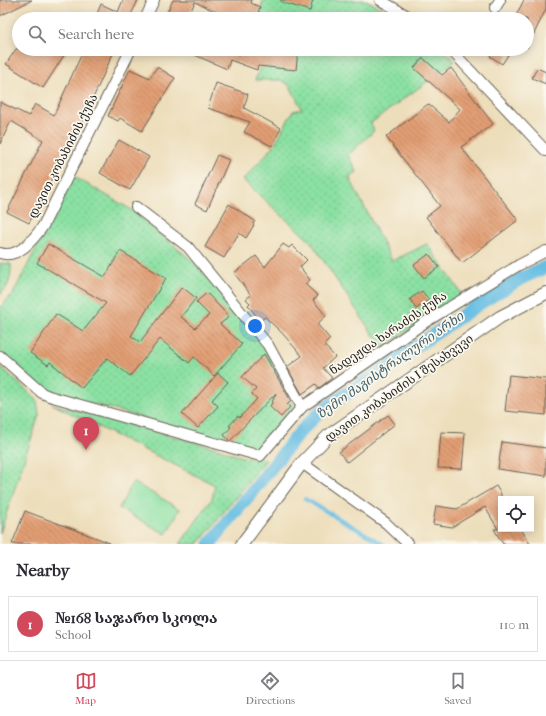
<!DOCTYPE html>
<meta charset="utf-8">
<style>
body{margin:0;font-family:"IM FELL French Canon","Noto Serif Georgian",serif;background:#f2f2f3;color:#2b2b33}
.controls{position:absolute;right:12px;bottom:12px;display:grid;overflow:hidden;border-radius:0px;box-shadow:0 2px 10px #0003}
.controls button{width:36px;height:36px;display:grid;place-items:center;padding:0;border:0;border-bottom:1px solid #e1e1e2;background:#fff;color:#2b2b33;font:20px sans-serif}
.you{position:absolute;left:255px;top:326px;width:14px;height:14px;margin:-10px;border:3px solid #fff;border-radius:50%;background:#1a73e8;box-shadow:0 0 0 6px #1a73e833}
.badge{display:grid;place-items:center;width:26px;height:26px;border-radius:50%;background:#d1495b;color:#fff;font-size:13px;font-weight:700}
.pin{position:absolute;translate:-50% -33px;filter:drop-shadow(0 1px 2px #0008)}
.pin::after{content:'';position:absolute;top:21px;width:14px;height:12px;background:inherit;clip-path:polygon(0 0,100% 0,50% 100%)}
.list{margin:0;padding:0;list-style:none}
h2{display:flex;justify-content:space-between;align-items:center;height:52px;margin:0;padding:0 16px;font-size:17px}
h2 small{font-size:13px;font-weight:400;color:#7c7c81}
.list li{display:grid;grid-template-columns:26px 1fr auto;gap:12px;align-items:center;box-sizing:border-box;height:56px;margin:0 8px 8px;padding:0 8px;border:1px solid #e1e1e2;border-radius:0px}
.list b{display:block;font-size:15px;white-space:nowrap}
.list p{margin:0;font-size:13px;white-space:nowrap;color:#7c7c81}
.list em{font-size:13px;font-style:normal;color:#7c7c81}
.icon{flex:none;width:22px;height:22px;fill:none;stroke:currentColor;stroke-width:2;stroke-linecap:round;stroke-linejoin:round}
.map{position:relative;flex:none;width:546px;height:544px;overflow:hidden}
.search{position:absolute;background:#fff;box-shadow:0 2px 10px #0003;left:12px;right:12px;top:12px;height:44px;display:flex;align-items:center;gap:10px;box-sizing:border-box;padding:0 14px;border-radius:22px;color:#7c7c81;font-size:15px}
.sheet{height:116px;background:#fff}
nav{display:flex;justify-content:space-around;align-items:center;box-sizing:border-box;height:56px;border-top:1px solid #e1e1e2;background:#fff;font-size:11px;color:#7c7c81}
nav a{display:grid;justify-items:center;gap:2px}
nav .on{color:#d1495b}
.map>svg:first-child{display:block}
.grass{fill:url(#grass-dots);stroke:#547e60}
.pitch{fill:#8be0a3;stroke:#547e60}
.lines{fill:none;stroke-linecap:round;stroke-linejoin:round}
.stream{stroke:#66bee3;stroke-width:4}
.canal{stroke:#66bee3;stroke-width:13}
.building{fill:url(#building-back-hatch)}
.minor-casing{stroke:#656054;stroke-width:12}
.tertiary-casing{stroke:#656054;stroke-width:14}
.minor{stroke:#fff;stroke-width:10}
.tertiary{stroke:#fff;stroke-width:12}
.labels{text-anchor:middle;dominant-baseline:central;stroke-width:3.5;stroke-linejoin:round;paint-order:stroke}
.street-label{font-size:12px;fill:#1c1c1c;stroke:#fbf7ec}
.water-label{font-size:13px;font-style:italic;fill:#3a5d6c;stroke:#fbf7ec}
</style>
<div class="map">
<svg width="546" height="544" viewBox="0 0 546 544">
<defs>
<pattern id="grass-dots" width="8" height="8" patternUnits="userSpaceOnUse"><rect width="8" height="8" fill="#8be0a3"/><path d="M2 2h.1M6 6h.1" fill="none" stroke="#77c08c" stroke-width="1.8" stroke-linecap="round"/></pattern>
<pattern id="building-back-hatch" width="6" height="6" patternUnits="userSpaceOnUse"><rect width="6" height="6" fill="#e29e73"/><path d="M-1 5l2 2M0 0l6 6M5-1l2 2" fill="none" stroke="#b6805e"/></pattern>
</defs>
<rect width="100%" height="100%" fill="#fbf7ec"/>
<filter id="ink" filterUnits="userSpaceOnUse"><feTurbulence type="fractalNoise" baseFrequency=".025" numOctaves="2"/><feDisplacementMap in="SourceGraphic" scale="8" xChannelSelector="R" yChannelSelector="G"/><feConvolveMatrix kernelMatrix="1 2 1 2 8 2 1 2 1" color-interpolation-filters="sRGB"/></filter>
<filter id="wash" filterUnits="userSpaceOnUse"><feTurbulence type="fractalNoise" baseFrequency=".012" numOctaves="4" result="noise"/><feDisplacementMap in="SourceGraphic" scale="16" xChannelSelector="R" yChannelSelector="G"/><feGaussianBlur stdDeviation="0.9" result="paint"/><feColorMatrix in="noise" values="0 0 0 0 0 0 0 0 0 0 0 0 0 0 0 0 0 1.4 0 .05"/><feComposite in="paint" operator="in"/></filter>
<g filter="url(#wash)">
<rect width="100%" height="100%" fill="#eddebb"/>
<g class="grass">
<path d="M 263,0 L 366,0 L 403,19 L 259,19 Z"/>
<path d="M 268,49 L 442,49 L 455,61 L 371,123 L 374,131 L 348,155 L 357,172 L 349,177 L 392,261 L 427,244 L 462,294 L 382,348 L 311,242 L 243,180 L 273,147 L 293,111 L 302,109 L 290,86 L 282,80 L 255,80 Z"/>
<path d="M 73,176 L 130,209 L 195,263 L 262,343 L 293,400 L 293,410 L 262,451 L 43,390 L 0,351 L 0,307 L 13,294 Z"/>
<path d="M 0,263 L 11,264 C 11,278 10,285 0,295 Z"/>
<path d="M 0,366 L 37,400 L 39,415 L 0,533 Z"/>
<path d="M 52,404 L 220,449 C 234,454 249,461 263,458 L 266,460 L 198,544 L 180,544 L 212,499 L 215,485 Z"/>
</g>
<path class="pitch" d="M 133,482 L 180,509 L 166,534 L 119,508 Z"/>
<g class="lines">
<path class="stream" d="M 305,499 L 383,544"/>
<path class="canal" d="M 210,544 L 300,432 L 321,411 L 479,304 L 522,278 L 546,267"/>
</g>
<g id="blocks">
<g class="building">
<path d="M 0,0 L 32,0 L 0,16 Z"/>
<path d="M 123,0 L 138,0 L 130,17 L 134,19 L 95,19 L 101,4 L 118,12 Z"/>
<path d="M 173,0 L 252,0 L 251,3 L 260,7 L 256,19 L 221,19 L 223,15 L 195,2 L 187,19 L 164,19 Z"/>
<path d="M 281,0 L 313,0 L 310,11 L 281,2 Z"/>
<path d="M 524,0 L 546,0 L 546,9 L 527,48 L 527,19 L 514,19 Z"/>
<path d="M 16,49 L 68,49 L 43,88 L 6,64 Z"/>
<path d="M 84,49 L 115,49 L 69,152 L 66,151 L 29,223 L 7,212 L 43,140 L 11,121 L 0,144 L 0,102 L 29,116 L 35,104 L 54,115 Z"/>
<path d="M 181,49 L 298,49 L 296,70 L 258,66 L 257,70 L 230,60 L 227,69 Z"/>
<path d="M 495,49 L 499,49 L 508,55 L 502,64 L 490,56 Z"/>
<path d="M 423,58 L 442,75 L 451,68 L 493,124 L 461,147 L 518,220 L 462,263 L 426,217 L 440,206 L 386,137 L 428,104 L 449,122 L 460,109 L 414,68 Z"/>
<path d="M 157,67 L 175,78 L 142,131 L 120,118 L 118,121 L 108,116 L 130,69 L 150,78 Z"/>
<path d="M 537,68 L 546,72 L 546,84 L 532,78 Z"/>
<path d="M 216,83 L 248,94 L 244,108 L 281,128 L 272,146 L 244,132 L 250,122 L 208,108 Z"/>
<path d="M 119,140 L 149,157 L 130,190 L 100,173 Z"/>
<path d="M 217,155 L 229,160 L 207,210 L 195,204 Z"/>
<path d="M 229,204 L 255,221 L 253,224 L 254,225 L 246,238 L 239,233 L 224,258 L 205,247 Z"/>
<path d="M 48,244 L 105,277 L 120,251 L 166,278 L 131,336 L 140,342 L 182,287 L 196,298 L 181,317 L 195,328 L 209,315 L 196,302 L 207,293 L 229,317 L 220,324 L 242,344 L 214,376 L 194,357 L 189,363 L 160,339 L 130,376 L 107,358 L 82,388 L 50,362 L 48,365 L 30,353 L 56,314 L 83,331 L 106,303 L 37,263 Z"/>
<path d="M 283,244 L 289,248 L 292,245 L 307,260 L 300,267 L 310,280 L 305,284 L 318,296 L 313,300 L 326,316 L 317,324 L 330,339 L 324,345 L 335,357 L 323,368 L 332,378 L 319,388 L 316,384 L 302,394 L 287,367 L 302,356 L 283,334 L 265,317 L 260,321 L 248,305 L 250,303 L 246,299 L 251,295 L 234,273 L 256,256 L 265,267 Z"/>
<path d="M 429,254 L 439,267 L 424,278 L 414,265 Z"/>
<path d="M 422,291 L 429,300 L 416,309 L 410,299 Z"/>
<path d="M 264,354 L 291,401 L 287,405 L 290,407 L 281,417 L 270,407 L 276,393 L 230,441 L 224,435 L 231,427 L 229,426 L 238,416 L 239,418 L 257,399 L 252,394 L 256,389 L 242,377 Z"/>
<path d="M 218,373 L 228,382 L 212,400 L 218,406 L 198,428 L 182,414 Z"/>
<path d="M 509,375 L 546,379 L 546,415 L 505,411 Z"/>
<path d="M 388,415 L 395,424 L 347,462 L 339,452 Z"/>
<path d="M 441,432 L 465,433 L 462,469 L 438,468 Z"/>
<path d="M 502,442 L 546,448 L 546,476 L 498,469 Z"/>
<path d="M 496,486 L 501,494 L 501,529 L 521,529 L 530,544 L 503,544 L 494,529 L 498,529 L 485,507 L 452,527 L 433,524 L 436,506 L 457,509 Z"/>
<path d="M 25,511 L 110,543 L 110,544 L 12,544 Z"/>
</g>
</g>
</g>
<g filter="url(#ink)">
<use href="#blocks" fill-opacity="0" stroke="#656054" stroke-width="1"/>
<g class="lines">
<g class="minor-casing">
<g id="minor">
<path d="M 380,0 L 413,19"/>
<path d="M 495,8 L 500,0"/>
<path d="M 145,19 L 154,0"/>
<path d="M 450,49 L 546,151"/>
<path d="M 136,207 L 188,247 L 268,345 L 302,407"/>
<path d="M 0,253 C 18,259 33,240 43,226 L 131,49"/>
<path d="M 0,356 L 42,393 L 49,396 L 260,456 L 302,407 L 427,321 L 519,265 L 546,251"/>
<path d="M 302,463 L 386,523 L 408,544"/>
</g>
</g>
<g class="tertiary-casing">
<path id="tertiary" d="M 242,544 L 302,463 L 328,436 L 500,317 L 546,293"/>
</g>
<use href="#minor" class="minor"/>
<use href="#tertiary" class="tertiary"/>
</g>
</g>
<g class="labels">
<g class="street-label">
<text transform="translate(63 156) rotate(-63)">დავით კობახიძის ქუჩა</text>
<text transform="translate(388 333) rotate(-34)">ნადეჟდა ხარაძის ქუჩა</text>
<text transform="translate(399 388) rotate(-35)">დავით კობახიძის I შესახვევი</text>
</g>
<g class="water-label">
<text transform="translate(390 365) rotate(-35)">ზემო მაგისტრალური არხი</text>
</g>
</g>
</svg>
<div class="controls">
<button><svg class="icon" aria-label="locate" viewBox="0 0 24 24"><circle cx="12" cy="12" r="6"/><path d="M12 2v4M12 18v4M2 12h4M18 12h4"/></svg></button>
</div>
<div class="you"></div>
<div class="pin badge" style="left:86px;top:450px">1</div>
<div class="search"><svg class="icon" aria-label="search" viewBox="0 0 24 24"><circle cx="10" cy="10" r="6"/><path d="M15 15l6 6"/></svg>Search here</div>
</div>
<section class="sheet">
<h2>Nearby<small></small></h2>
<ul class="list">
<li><span class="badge">1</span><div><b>№168 საჯარო სკოლა</b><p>School</p></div><em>110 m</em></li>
</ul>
</section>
<nav>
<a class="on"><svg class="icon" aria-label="map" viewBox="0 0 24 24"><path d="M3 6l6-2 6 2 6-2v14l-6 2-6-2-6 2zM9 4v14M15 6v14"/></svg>Map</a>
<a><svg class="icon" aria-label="directions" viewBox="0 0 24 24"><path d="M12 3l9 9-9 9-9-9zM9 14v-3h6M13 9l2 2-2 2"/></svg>Directions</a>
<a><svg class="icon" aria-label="saved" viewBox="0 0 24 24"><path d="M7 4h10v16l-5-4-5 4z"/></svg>Saved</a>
</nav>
